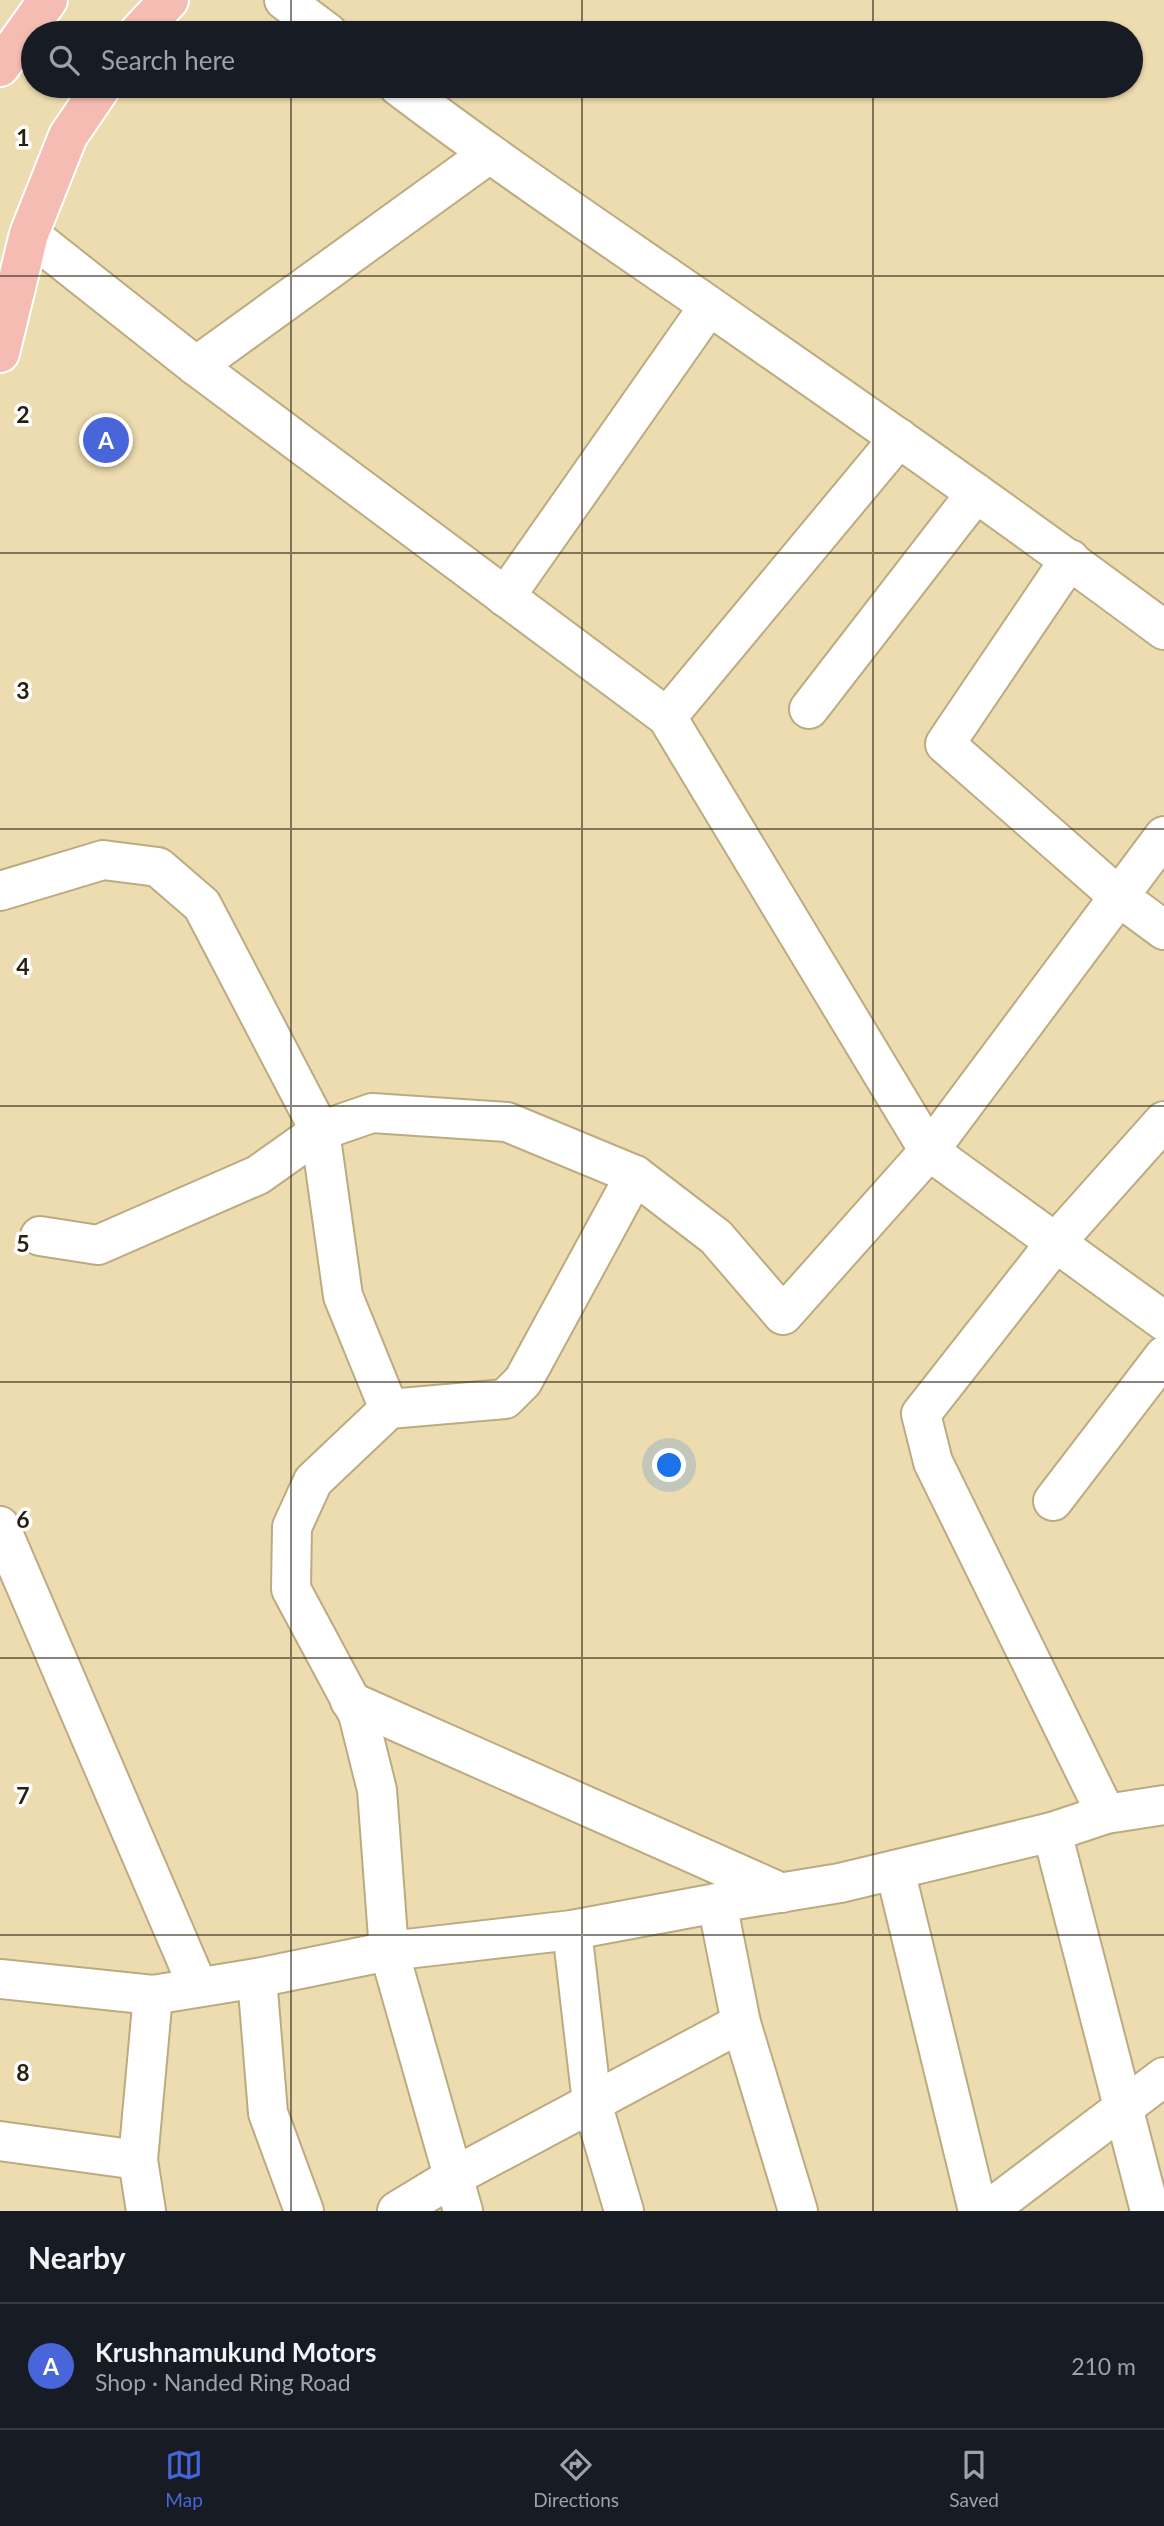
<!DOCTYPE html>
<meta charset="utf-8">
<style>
body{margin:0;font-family:Lato,sans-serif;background:#242831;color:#f1f3f6}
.you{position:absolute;left:670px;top:1466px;width:24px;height:24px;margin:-18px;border:5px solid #fff;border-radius:50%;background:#1a73e8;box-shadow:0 0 0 10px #1a73e833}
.badge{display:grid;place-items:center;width:46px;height:46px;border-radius:50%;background:#4865d9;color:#fff;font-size:23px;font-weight:700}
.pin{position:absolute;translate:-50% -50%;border:4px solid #fff;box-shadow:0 2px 7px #0006}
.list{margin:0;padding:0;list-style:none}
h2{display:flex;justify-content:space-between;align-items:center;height:91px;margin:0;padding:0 28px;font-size:30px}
h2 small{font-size:23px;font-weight:400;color:#9ea1a6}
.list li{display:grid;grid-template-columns:46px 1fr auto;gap:21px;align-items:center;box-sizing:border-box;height:126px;padding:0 28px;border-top:2px solid #363941}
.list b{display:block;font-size:26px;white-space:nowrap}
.list p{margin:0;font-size:23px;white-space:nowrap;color:#9ea1a6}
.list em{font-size:23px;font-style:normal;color:#9ea1a6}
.icon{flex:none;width:38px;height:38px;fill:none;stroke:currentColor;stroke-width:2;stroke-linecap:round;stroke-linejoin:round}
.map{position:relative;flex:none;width:1164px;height:2211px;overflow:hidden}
.search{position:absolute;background:#171b24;box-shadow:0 2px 5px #0004;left:21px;right:21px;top:21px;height:77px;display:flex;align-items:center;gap:18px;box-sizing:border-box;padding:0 24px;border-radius:38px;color:#9ea1a6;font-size:26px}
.sheet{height:217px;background:#171b24}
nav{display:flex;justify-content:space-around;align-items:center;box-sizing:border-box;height:98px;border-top:2px solid #363941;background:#171b24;font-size:19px;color:#9ea1a6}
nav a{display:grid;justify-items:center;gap:4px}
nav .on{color:#4865d9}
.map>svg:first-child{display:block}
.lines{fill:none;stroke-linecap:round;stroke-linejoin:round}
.minor-casing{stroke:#bcab80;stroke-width:42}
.highway-casing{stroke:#fff;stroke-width:42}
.minor{stroke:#fff;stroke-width:38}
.highway{stroke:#f4bcb3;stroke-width:38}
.grid{fill:none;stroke:#282110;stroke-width:2;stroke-opacity:0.55}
.grid-label{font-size:23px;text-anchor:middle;font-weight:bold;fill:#282110;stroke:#fefefe;stroke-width:7;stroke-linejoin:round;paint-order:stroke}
</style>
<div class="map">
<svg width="1164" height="2211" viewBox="0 0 1164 2211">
<rect width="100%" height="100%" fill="#eddcaf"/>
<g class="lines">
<g class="minor-casing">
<g id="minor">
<path d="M 284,0 L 328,33"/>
<path d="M 398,86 C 494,159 595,227 695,296 C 853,406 1010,515 1164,630"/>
<path d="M 29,234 L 196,366 L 667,717 L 929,1151 L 1164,1321"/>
<path d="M 196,366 L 489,154"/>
<path d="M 1070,559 L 945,744 L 1118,896 L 1164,930"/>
<path d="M 505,597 L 709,306"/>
<path d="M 809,709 L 976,493"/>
<path d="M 667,717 L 899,438"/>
<path d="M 0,891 L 103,860 L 158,867 L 202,905 L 320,1131 L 343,1296 L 389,1409"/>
<path d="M 40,1236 L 98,1245 L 258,1175 L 320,1131 L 372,1113 L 507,1122 L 635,1175 L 716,1237 L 783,1315 L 929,1151 L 1164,836"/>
<path d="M 1053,1501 L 1164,1356"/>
<path d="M 0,1526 L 198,1987"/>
<path d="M 350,1701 L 782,1893"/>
<path d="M 1106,1814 L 933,1462 L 921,1414 L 1056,1242 L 1164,1121"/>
<path d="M 1052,1832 L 1150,2211"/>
<path d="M 895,1870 L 978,2211"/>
<path d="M 717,1903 L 741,2023 L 798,2211"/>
<path d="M 572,1930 L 592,2103 L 624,2211"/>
<path d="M 257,1978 L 268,2113 L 304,2211"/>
<path d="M 0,1979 L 153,1995 L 257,1978 L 389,1951 L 572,1930 L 717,1903 L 840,1883 L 1052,1832 L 1106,1814 L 1164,1805"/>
<path d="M 0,2141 L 138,2160"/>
<path d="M 146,2211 L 138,2160 L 153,1995"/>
<path d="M 397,2211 L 453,2177 L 741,2023"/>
<path d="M 463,2211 L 389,1951 L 377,1790 L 358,1714 L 291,1589 L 292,1527 L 313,1481 L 389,1409 L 505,1399 L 523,1381 L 635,1175"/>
<path d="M 987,2211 L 1164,2077"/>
</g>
</g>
<g class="highway-casing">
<g id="highway">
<path d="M 138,33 L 169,0"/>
<path d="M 0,67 L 48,0"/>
<path d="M 0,353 L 29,234 L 68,136 L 102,86"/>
</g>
</g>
<use href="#minor" class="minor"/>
<use href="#highway" class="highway"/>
</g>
<path class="grid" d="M 291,0 L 291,33M 582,0 L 582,33M 873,0 L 873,33M 291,86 L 291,2211M 582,86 L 582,2211M 873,86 L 873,2211M 0,276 L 1164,276M 0,553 L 1164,553M 0,829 L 1164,829M 0,1106 L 1164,1106M 0,1382 L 1164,1382M 0,1658 L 1164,1658M 0,1935 L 1164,1935"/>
<g class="grid-label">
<text x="23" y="146">1</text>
<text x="23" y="423">2</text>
<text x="23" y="699">3</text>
<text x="23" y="975">4</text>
<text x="23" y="1252">5</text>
<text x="23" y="1528">6</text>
<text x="23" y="1804">7</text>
<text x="23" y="2081">8</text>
</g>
</svg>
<div class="you"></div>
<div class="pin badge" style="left:106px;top:440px">A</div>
<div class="search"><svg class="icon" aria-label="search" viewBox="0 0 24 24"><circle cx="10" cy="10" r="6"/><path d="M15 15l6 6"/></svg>Search here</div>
</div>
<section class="sheet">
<h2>Nearby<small></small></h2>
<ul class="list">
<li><span class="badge">A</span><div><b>Krushnamukund Motors</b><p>Shop · Nanded Ring Road</p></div><em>210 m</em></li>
</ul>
</section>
<nav>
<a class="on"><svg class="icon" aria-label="map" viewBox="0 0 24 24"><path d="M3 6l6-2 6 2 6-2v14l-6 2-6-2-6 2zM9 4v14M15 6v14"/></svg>Map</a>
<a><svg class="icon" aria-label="directions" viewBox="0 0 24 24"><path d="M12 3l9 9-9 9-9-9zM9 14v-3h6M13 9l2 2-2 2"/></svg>Directions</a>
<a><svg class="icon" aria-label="saved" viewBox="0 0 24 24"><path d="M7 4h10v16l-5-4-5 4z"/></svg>Saved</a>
</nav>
